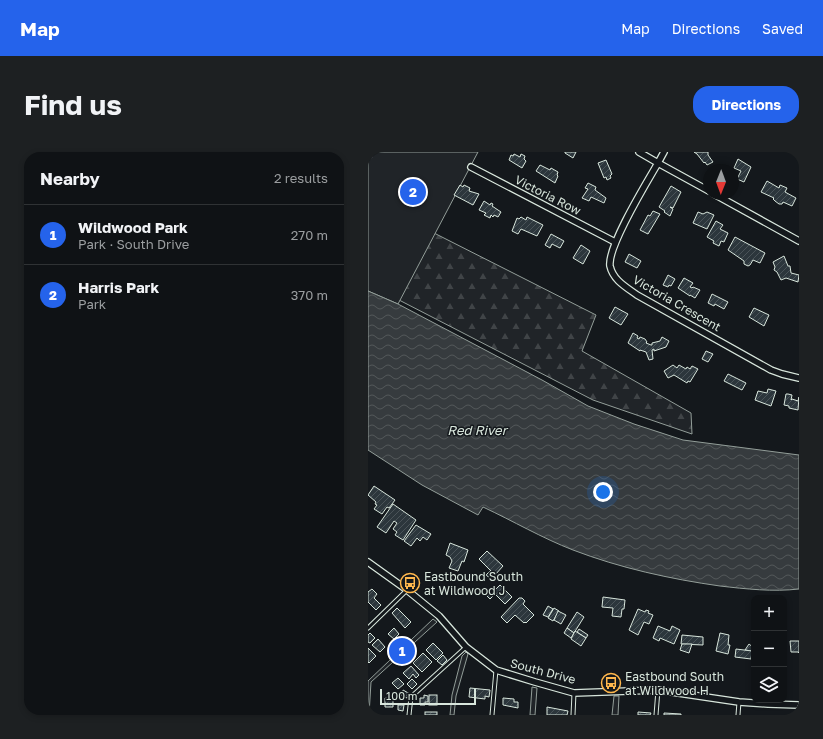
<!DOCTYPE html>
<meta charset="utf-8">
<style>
body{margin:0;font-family:"Golos Text",sans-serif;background:#1d2022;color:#f1f3f6}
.controls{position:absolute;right:12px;bottom:12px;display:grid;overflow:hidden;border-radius:8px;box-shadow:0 2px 6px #0003}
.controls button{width:36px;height:36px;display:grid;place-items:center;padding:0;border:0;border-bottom:1px solid #2f3234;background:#0f1215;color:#f1f3f6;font:20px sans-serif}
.compass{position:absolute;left:335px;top:12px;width:36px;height:36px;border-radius:50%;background:#0f1215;box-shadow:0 2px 6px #0003;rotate:181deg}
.scale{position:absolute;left:12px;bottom:10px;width:96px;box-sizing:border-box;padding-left:4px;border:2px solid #d8e6dc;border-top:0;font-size:11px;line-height:14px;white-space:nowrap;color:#d8e6dc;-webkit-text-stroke:3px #14181c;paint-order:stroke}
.you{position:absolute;left:235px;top:340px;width:14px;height:14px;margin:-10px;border:3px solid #fff;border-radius:50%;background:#1a73e8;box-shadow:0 0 0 6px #1a73e833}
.badge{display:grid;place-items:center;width:26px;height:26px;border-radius:50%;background:#2563eb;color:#fff;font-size:13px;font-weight:700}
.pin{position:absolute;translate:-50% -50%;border:2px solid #fff;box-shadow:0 1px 4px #0006}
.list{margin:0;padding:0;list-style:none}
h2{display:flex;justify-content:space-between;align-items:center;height:52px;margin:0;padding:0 16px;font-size:17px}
h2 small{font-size:13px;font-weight:400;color:#9b9ea0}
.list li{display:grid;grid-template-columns:26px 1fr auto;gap:12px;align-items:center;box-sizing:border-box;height:60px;padding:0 16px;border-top:1px solid #2f3234}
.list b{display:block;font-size:15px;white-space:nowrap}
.list p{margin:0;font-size:13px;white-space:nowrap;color:#9b9ea0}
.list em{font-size:13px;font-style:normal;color:#9b9ea0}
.icon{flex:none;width:22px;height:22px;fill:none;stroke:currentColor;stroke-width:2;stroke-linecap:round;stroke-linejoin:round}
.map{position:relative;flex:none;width:431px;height:563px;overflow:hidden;border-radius:16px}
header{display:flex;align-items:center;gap:24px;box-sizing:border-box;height:56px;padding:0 20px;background:#2563eb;color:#fff}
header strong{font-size:19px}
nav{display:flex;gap:22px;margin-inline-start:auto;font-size:14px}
.intro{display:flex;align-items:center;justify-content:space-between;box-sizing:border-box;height:96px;padding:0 24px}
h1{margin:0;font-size:28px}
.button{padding:10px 18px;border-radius:16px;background:#2563eb;color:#fff;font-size:14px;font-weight:700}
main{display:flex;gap:24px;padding:0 24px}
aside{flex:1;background:#0f1215;border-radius:16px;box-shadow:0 2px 6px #0003}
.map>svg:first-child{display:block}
.forest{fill:url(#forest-firs);stroke:#939e99}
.park{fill:#202428;stroke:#939e99}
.water{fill:url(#water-waves);stroke:#939e99}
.building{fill:url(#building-hatch);stroke:#d8e6dc}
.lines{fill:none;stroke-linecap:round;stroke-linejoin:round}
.lane-casing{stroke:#d8e6dc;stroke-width:5}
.street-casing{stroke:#d8e6dc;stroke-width:8}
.lane{stroke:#14181c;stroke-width:3}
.street{stroke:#14181c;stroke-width:5.5}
.labels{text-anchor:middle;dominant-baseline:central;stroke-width:3;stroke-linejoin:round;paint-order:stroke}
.street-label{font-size:12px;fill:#d8e6dc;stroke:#14181c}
.poi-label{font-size:12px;fill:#d8e6dc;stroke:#14181c;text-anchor:start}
.water-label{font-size:13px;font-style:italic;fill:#d8e6dc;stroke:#14181c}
</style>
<header>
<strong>Map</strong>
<nav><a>Map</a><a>Directions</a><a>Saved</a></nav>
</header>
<div class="intro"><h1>Find us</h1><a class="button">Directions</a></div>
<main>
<aside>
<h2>Nearby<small>2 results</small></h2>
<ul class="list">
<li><span class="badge">1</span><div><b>Wildwood Park</b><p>Park · South Drive</p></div><em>270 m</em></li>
<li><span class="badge">2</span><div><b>Harris Park</b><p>Park</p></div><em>370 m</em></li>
</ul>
</aside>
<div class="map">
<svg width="431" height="563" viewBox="0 0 431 563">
<defs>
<pattern id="forest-firs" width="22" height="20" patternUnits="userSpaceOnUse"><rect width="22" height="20" fill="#202428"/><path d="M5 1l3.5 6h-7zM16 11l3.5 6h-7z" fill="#404447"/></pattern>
<pattern id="water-waves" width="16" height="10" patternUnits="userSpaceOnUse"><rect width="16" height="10" fill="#363b3e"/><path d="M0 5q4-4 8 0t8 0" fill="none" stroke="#525759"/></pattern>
<pattern id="building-hatch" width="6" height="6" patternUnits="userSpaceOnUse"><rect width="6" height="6" fill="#2c363c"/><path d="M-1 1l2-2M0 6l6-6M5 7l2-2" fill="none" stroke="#4a5358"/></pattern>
</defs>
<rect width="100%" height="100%" fill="#14181c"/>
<path class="forest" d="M 0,0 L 66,81 L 228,163 L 214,199 L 323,261 L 324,282 L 225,248 L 0,132 Z"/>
<g class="park">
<path d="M 0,0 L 110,0 L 30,152 L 0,139 Z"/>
<path d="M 65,467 L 69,470 L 3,530 L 1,563 L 0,563 L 0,529 Z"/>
<path d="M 98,500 L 100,502 L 88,544 L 86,563 L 82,563 L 84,543 L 94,504 Z"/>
<path d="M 164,535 L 169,536 L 167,563 L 162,563 Z"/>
<path d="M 246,544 L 251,544 L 250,563 L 244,563 Z"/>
</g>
<path class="water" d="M 0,139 L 30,152 L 174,228 L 220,254 L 266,272 L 315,288 L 431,303 L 431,437 C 405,440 378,437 352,434 C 302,427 252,416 205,398 C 174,386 145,369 115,355 L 110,363 L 54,333 L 0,298 Z"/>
<g class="building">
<path d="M 197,0 L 208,0 L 205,6 L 197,1 Z"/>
<path d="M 326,0 L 340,0 L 340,3 L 345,10 L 339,13 L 337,10 L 336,11 L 329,2 Z"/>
<path d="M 146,2 L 152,5 L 153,2 L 157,4 L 156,7 L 158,9 L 154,16 L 141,8 L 143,3 L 145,4 Z"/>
<path d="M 370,7 L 383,15 L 376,30 L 369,27 L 373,19 L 366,16 Z"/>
<path d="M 238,8 L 244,22 L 242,24 L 243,26 L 239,28 L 238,25 L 236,26 L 230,11 Z"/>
<path d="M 172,13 L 182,18 L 183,16 L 190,20 L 189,23 L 190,24 L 187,31 L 168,19 Z"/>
<path d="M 399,29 L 411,36 L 412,33 L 419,36 L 417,40 L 428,46 L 424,54 L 415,50 L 414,52 L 411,52 L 407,49 L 405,47 L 406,46 L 393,40 Z"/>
<path d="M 220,31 L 228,35 L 227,38 L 238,46 L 236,51 L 223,45 L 221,49 L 214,46 L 220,37 L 217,36 Z"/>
<path d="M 92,33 L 95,35 L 96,33 L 102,36 L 101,39 L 111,42 L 105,53 L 86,43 Z"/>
<path d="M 303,34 L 313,40 L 305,56 L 302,55 L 305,57 L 302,64 L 296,60 L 297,59 L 291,55 Z"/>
<path d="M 116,49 L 122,53 L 123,51 L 125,52 L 124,54 L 133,60 L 130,65 L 126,63 L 125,65 L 123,63 L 122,66 L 116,63 L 118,61 L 111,58 Z"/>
<path d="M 285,59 L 292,62 L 280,82 L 272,78 L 280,63 L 282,64 Z"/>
<path d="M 330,60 L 335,62 L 339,60 L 346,63 L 339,77 L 325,71 Z"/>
<path d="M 153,65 L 158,68 L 159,65 L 175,73 L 169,84 L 153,77 L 150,82 L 144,79 L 149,66 L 151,67 Z"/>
<path d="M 348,69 L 355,73 L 352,77 L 360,81 L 356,90 L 353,89 L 351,94 L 345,91 L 346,89 L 339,85 Z"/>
<path d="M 183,82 L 196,89 L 192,96 L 184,92 L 182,96 L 177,93 Z"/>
<path d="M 367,85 L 397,101 L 392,111 L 385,108 L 382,113 L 380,114 L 376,112 L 376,109 L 360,98 Z"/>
<path d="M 213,93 L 222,99 L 215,112 L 205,106 Z"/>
<path d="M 261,102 L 273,109 L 269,116 L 257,110 Z"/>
<path d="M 416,104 L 420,114 L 422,114 L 423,121 L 431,123 L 430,130 L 418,126 L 413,128 L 409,120 L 406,118 L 407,115 L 405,110 Z"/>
<path d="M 300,123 L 307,127 L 303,134 L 301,133 L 300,135 L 295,133 Z"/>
<path d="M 316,126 L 325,131 L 322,135 L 324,136 L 325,135 L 332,138 L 327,146 L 322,143 L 322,144 L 310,136 Z"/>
<path d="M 344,142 L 360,150 L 356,157 L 347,152 L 346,154 L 340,151 Z"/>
<path d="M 247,155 L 260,162 L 253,173 L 241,166 Z"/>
<path d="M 386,156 L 401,163 L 396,174 L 381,165 Z"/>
<path d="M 265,181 L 270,184 L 269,186 L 271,187 L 272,185 L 277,187 L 279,190 L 278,191 L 283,193 L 284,193 L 284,191 L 292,189 L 294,185 L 301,189 L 298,195 L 286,199 L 286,197 L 284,198 L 285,207 L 281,208 L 278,200 L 272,198 L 272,199 L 260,191 Z"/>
<path d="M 338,199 L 345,202 L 340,210 L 334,207 Z"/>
<path d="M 305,213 L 309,216 L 311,213 L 318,217 L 319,215 L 322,217 L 324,214 L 330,217 L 322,230 L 320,229 L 319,231 L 306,223 L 300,226 L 296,219 Z"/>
<path d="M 360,222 L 378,231 L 374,238 L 356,229 Z"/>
<path d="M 400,237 L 408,239 L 403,254 L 387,248 L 390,239 L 399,241 Z"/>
<path d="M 418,242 L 420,242 L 424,243 L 423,248 L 424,247 L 430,249 L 431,245 L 430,258 L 421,256 L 421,254 L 416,253 Z"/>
<path d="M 6,334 L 27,348 L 21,356 L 19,355 L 14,362 L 6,357 L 9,353 L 7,352 L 8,350 L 0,343 Z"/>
<path d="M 25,352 L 48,368 L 35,388 L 27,383 L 29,380 L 25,377 L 29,371 L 26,369 L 18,381 L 9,375 Z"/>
<path d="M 48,373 L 63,382 L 59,388 L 55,385 L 52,389 L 49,386 L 43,394 L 36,389 Z"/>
<path d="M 82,391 L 100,398 L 96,410 L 94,409 L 90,419 L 81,416 L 84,409 L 82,405 L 78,403 Z"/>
<path d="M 119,399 L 135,414 L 127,423 L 111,407 Z"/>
<path d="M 122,419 L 127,423 L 123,427 L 118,423 Z"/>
<path d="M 132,433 L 144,445 L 137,452 L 127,442 L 125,444 L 123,442 Z"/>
<path d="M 4,437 L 9,442 L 6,446 L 13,453 L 8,458 L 0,450 L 0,440 Z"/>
<path d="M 120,439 L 125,444 L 122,447 L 117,442 Z"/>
<path d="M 235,445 L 257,448 L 256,457 L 254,457 L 253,465 L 244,464 L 245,456 L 234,455 Z"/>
<path d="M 151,446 L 154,446 L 157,449 L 155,452 L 166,463 L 158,471 L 157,470 L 156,471 L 147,463 L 139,471 L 133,465 Z"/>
<path d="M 180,454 L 185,457 L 180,465 L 175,463 Z"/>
<path d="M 29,456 L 43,470 L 37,476 L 24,461 Z"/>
<path d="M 186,456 L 191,459 L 185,469 L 180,466 Z"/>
<path d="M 270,457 L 277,460 L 278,458 L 281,459 L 280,461 L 285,463 L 281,472 L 276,470 L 270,483 L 261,478 Z"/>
<path d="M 190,459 L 198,463 L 193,472 L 186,468 Z"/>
<path d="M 209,460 L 216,465 L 206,481 L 199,476 Z"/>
<path d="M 290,474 L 302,479 L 304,474 L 312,478 L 306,492 L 292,486 L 291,489 L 285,486 Z"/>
<path d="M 26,476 L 31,482 L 26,487 L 20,482 Z"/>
<path d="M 199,476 L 206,481 L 203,486 L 196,481 Z"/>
<path d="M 211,477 L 220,483 L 218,486 L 209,480 Z"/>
<path d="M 207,479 L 218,486 L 213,494 L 203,487 Z"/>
<path d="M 2,481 L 7,486 L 2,491 L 0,490 L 0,483 Z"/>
<path d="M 352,481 L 361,483 L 360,493 L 362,493 L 360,502 L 348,499 Z"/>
<path d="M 314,483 L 335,485 L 335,493 L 313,492 Z"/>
<path d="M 10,487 L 17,495 L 12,500 L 4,493 Z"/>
<path d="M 422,489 L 431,489 L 431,501 L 430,500 L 423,500 Z"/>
<path d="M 65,491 L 75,501 L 68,508 L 58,498 Z"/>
<path d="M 314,492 L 324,492 L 321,501 L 312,498 Z"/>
<path d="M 381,492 L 386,496 L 386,502 L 384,499 L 377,498 Z"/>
<path d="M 0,496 L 8,504 L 1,511 L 0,510 Z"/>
<path d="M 368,497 L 384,499 L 383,507 L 367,505 Z"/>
<path d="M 55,501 L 64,510 L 54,520 L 45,511 Z"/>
<path d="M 75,503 L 79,508 L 74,513 L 69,509 Z"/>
<path d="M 43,514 L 51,523 L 48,526 L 45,522 L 41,527 L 35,521 Z"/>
<path d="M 30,526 L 36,532 L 30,537 L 24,531 Z"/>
<path d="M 44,527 L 49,532 L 44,537 L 39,532 Z"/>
<path d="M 102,536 L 122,538 L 121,545 L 117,544 L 117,547 L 101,545 Z"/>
<path d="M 35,538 L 42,542 L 39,546 L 33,543 Z"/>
<path d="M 56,543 L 60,544 L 60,550 L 57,550 L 57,553 L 52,553 L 52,546 L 56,546 Z"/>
<rect x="61" y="543" width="8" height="10"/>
<path d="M 17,546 L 25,547 L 25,555 L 17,555 Z"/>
<path d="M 135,546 L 146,547 L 146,550 L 150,550 L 150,556 L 135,553 Z"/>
<path d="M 30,553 L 36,553 L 35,559 L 30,558 Z"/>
<path d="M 179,555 L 200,559 L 199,563 L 179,563 Z"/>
<rect x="57" y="560" width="12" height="3"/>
<path d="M 270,560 L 283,561 L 282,563 L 270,563 Z"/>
<path d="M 296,561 L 313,562 L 313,563 L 296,563 Z"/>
</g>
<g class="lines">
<g class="lane-casing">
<g id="lane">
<path d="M 0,476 L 39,438"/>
<path d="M 41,563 L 43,545 L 98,495"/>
<path d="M 124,563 L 128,518"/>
<path d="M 205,563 L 206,541"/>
<path d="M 288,563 L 290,538"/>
<path d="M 370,563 L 371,550"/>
</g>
</g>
<g class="street-casing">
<g id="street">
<path d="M 271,0 L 290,11 C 279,30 239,95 242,114 C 245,128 258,135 269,143 L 403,218 L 414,222 L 431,226"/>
<path d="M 296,0 L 290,11 L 341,39"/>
<path d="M 103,15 L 247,90"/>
<path d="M 346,42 L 431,89"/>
<path d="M 0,410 L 39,438 L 71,464 L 98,495 L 128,518 L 167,530 L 206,541 L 290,538 L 371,550 L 400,552 L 431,553"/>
</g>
</g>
<use href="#lane" class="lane"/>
<use href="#street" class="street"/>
</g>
<defs>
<g id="bus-ring" transform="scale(1)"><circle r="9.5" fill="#14181c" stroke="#ffb74d" stroke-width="1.5"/><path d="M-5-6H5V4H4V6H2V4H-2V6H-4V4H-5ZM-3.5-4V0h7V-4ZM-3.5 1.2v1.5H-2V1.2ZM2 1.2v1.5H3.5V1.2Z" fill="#ffb74d"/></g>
</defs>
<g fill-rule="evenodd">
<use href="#bus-ring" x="42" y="431"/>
<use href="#bus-ring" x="243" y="531"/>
</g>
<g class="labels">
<g class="street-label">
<text transform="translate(180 43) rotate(27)">Victoria Row</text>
<text transform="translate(309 151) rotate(30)">Victoria Crescent</text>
<text transform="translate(175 519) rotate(15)">South Drive</text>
</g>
<g class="poi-label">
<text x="56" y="424">Eastbound South<tspan x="56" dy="14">at Wildwood J</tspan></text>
<text x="257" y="524">Eastbound South<tspan x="257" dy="14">at Wildwood H</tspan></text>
</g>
<g class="water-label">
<text x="109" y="278">Red River</text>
</g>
</g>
</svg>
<div class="controls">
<button>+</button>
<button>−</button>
<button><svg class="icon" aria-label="layers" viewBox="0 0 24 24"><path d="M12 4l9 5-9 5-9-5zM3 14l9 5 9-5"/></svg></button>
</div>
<svg class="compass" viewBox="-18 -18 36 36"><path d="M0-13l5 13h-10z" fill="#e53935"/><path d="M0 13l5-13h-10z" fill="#9b9ea0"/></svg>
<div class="scale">100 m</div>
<div class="you"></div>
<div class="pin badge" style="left:34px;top:499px">1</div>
<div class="pin badge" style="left:45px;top:40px">2</div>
</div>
</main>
